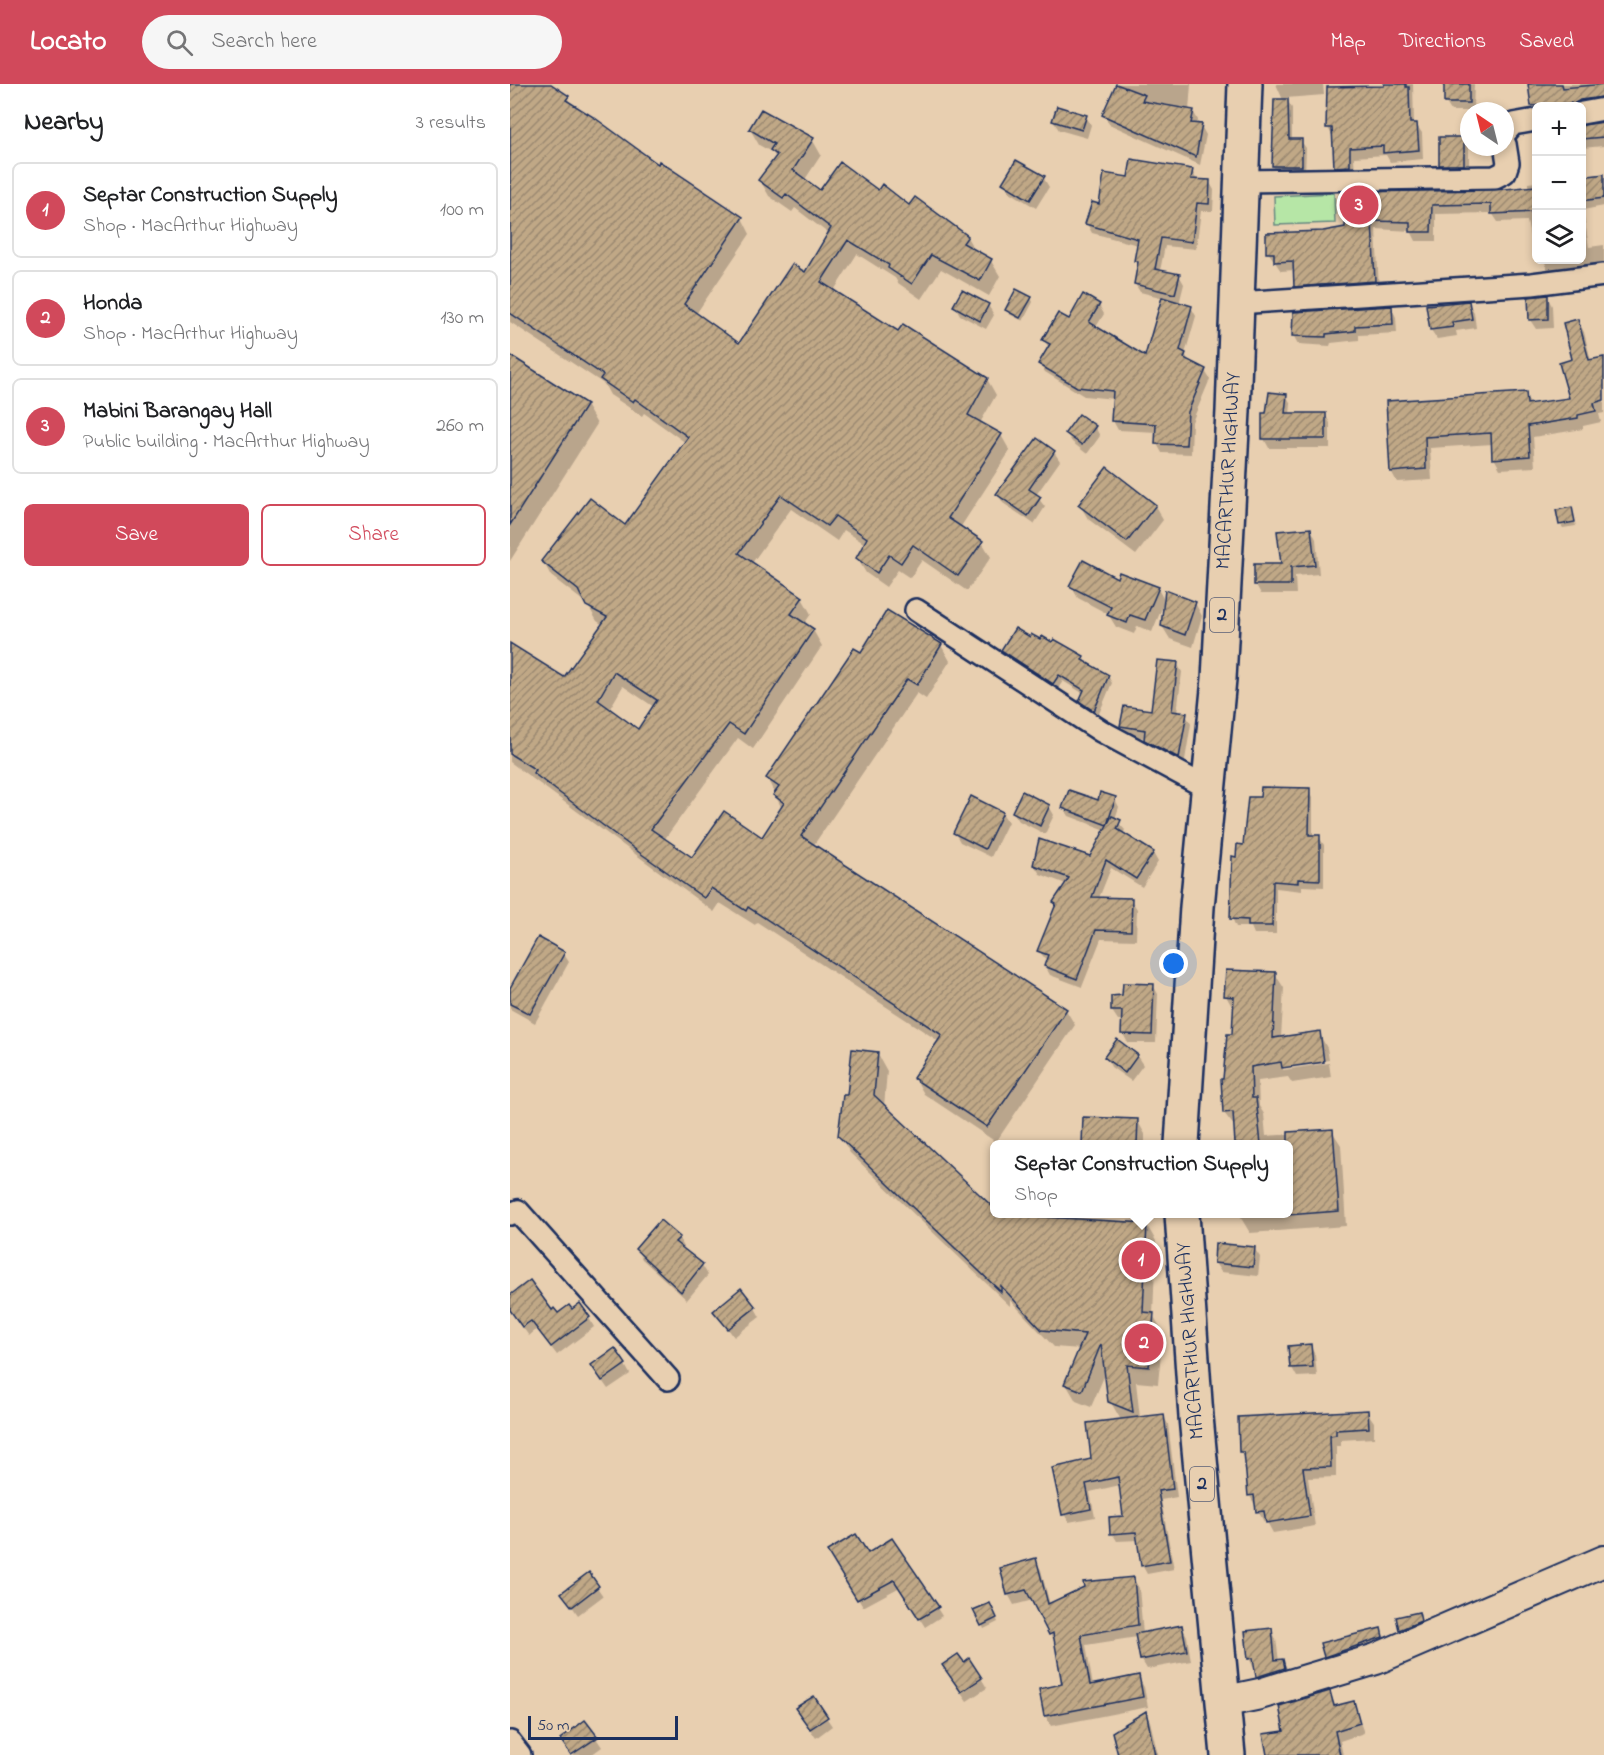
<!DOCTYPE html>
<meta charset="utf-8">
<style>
body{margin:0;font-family:"Indie Flower",sans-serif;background:#f6f6f6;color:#202124}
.controls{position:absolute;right:18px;top:18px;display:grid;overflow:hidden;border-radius:9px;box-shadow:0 3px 9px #0003}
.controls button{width:54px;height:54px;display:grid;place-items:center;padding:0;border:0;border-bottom:2px solid #e0e0e0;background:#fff;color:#202124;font:30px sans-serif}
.compass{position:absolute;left:950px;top:18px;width:54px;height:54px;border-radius:50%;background:#fff;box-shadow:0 3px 9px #0003;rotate:325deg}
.scale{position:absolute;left:18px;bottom:15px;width:150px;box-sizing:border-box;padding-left:6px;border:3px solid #1b2f5e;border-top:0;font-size:16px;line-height:21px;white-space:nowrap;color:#1b2f5e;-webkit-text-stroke:4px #e8cfb0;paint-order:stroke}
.you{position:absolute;left:664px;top:880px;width:21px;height:21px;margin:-15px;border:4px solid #fff;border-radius:50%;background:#1a73e8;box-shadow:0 0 0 9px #1a73e833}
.badge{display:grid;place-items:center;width:39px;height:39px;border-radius:50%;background:#d1495b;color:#fff;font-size:20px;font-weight:700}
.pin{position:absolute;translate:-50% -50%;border:3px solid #fff;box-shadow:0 2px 6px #0006}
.popup{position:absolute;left:480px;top:1056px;width:303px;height:78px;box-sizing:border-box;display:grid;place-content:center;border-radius:9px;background:#fff;filter:drop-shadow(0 2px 4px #0005);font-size:20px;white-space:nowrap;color:#757577}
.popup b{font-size:22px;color:#202124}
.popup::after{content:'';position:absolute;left:50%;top:100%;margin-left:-12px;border:12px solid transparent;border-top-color:#fff}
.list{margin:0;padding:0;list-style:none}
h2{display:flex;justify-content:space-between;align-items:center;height:78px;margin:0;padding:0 24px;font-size:26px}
h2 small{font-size:20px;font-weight:400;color:#757577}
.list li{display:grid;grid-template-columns:39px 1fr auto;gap:18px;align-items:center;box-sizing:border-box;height:96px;margin:0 12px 12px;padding:0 12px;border:2px solid #e0e0e0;border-radius:9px}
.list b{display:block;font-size:22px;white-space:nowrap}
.list p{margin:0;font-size:20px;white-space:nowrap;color:#757577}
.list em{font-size:20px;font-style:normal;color:#757577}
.actions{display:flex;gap:12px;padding:18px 24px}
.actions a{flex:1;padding:14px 0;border:2px solid #d1495b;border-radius:9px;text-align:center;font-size:21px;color:#d1495b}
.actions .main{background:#d1495b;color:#fff}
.icon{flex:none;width:33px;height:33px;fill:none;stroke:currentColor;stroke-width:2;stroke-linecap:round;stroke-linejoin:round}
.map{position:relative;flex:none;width:1094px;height:1671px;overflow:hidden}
header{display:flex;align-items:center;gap:36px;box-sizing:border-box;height:84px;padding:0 30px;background:#d1495b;color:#fff}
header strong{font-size:28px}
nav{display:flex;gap:33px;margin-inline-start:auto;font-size:21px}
.search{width:420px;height:54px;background:#f6f6f6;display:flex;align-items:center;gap:15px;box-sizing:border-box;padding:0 21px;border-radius:33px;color:#757577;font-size:22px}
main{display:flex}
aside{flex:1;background:#fff}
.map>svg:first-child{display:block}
.park{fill:#b6e6a6;stroke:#688a82;stroke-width:1.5}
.shadow{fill:#0003;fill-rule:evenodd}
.building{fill:url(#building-hatch);stroke:#1b2f5e;stroke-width:1.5;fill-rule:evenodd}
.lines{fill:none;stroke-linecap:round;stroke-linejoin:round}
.street-casing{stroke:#1b2f5e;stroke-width:26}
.secondary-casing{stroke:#1b2f5e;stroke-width:34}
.highway-casing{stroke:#1b2f5e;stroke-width:38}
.street{stroke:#e8cfb0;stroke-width:21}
.secondary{stroke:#e8cfb0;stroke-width:30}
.highway{stroke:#e8cfb0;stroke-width:33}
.labels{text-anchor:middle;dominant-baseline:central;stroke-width:4.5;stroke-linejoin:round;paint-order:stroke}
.shield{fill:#e8cfb0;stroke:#585f77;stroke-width:1.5}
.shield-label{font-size:20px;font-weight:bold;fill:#1b2f5e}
.street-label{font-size:21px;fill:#1b2f5e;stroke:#e8cfb0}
</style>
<header>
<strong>Locato</strong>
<div class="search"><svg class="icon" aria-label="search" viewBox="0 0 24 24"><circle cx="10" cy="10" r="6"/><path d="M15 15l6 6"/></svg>Search here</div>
<nav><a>Map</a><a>Directions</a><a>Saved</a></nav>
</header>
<main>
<aside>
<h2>Nearby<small>3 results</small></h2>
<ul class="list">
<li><span class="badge">1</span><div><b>Septar Construction Supply</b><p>Shop · MacArthur Highway</p></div><em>100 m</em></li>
<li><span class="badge">2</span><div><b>Honda</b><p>Shop · MacArthur Highway</p></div><em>130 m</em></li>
<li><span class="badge">3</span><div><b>Mabini Barangay Hall</b><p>Public building · MacArthur Highway</p></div><em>260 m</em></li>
</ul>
<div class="actions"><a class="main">Save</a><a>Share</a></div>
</aside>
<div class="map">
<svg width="1094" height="1671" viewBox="0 0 1094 1671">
<defs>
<pattern id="building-hatch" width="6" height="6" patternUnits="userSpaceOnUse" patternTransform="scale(1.5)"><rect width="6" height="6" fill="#c0a886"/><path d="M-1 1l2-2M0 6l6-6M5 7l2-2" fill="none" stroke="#9b8971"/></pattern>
</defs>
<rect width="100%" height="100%" fill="#e8cfb0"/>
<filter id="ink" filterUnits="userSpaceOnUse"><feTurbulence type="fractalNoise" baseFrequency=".0167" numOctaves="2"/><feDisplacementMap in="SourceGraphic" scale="12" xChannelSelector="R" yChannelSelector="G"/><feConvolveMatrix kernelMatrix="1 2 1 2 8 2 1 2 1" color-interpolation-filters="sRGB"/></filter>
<g filter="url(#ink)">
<path class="park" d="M 824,109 L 825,139 L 765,141 L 764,112 Z"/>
<g class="shadow">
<path d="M 0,0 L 37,0 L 57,13 L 62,22 L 148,82 L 232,134 L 240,150 L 186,230 L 229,261 L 295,190 L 319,150 L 285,124 L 282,128 L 259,112 L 250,96 L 266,74 L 263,69 L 249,61 L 240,45 L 302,55 L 311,71 L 294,97 L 310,108 L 368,108 L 457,153 L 465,167 L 481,177 L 490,192 L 479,212 L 431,185 L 411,215 L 388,199 L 385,194 L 347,170 L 323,208 L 389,249 L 477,295 L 486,311 L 470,339 L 491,351 L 500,367 L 450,444 L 472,458 L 481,473 L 457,507 L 412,476 L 400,494 L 388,486 L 376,503 L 356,489 L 347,474 L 355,460 L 334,446 L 327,457 L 281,425 L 242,479 L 292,514 L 301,530 L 294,540 L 303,546 L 312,562 L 243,665 L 228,654 L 154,756 L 182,776 L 253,755 L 272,725 L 257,694 L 351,570 L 378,528 L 431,561 L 440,577 L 416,615 L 407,609 L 303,762 L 556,926 L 565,941 L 486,1058 L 414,1010 L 405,994 L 430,958 L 247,838 L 245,841 L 210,819 L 204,828 L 0,678 L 0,561 L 54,595 L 93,541 L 87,537 L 77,520 L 41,492 L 33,477 L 115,443 L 176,359 L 134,329 L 132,332 L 100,311 L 94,300 L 0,238 ZM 113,602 L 144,623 L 129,647 L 99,626 Z"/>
<path d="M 608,0 L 681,0 L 679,27 L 683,27 L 688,36 L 687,41 L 691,42 L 696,51 L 690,81 L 599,40 L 594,31 Z"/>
<path d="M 766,0 L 813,0 L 814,11 L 776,14 L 782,24 L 782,56 L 791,57 L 796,64 L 795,90 L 768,90 L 763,82 L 773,16 Z"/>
<path d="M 876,0 L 903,0 L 904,40 L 906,40 L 912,49 L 913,75 L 880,78 L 876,71 L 844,73 L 845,91 L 830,91 L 825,82 L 823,53 L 818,44 L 876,4 Z"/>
<path d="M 936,0 L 964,0 L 963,27 L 941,27 L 936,19 Z"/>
<path d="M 1019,0 L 1094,0 L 1094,22 L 1026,22 L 1026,29 Z"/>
<path d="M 576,32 L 581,41 L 577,54 L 549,46 L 543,37 Z"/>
<path d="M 1094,39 L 1094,62 L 1072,64 L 1072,42 Z"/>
<path d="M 953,55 L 959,64 L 959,90 L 936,90 L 931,81 Z"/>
<path d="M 1026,69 L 1026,167 L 1021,158 L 1017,137 L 988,138 L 982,129 L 926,130 L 926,157 L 906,157 L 901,147 L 866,145 L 869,206 L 791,211 L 785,202 L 785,186 L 771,187 L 758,168 L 813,149 L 837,144 L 838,110 L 985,107 L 1018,104 L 1018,99 L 1026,98 L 1024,70 Z"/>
<path d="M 682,86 L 687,97 L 699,97 L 704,106 L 703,127 L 691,127 L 686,165 L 655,162 L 650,187 L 669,191 L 674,200 L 669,220 L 681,223 L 686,232 L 675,270 L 680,279 L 695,287 L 700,295 L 682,338 L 681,370 L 652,369 L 647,360 L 647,348 L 608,346 L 603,337 L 604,315 L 574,312 L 535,288 L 530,280 L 539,264 L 534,256 L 589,221 L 594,230 L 586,243 L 636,274 L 654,214 L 630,208 L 625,200 L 628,161 L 582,149 L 577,140 L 590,122 L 619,94 Z"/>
<path d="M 1094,91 L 1094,122 L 1073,126 L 1079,163 L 1094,161 L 1094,187 L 1041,194 L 1034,176 L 1072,176 L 1072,94 Z"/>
<path d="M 533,93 L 539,103 L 526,124 L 500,108 L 494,99 Z"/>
<path d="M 1037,212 L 1042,222 L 1043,244 L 1026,245 L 1020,236 Z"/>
<path d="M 521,214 L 523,218 L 513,237 L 499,230 L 497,226 Z"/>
<path d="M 958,218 L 964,228 L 966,244 L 946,247 L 947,252 L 927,255 L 921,246 Z"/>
<path d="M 478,221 L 484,231 L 476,245 L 450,231 L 445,222 Z"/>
<path d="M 881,223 L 886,233 L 887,249 L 849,251 L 849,256 L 821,259 L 820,262 L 788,260 L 783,251 Z"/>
<path d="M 1068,237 L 1074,248 L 1081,277 L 1094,275 L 1094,329 L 1089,330 L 1091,338 L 1073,342 L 1073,345 L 1023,353 L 1025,383 L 990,385 L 984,374 L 983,360 L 920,364 L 922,396 L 887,398 L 881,387 L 877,318 L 1015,310 L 1021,321 L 1060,315 Z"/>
<path d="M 0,271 L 76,321 L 87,340 L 0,477 Z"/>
<path d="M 776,311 L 781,320 L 780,330 L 815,330 L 820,339 L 820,364 L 759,364 L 754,355 L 754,330 L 758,330 Z"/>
<path d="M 585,343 L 590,352 L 577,370 L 562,358 L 556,349 Z"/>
<path d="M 527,356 L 544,368 L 550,377 L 526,411 L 535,423 L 524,440 L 493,419 L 488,410 Z"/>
<path d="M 570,421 L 645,422 L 653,436 L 626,471 L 578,435 Z"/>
<path d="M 1061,425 L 1066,442 L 1053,444 L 1050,440 Z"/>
<path d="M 801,445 L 806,455 L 809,490 L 785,492 L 786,510 L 751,510 L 746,501 L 746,482 L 772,481 Z"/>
<path d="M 608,496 L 648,505 L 655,518 L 685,519 L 692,532 L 683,563 L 660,555 L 652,542 L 654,519 L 642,548 L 627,542 L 624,550 L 606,543 L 598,530 L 568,514 L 561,502 Z"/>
<path d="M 520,555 L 573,573 L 577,580 L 598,592 L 602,599 L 588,632 L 574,624 L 571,617 L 574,610 L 553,597 L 547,606 L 497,573 L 493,566 Z"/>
<path d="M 667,579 L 672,588 L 667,629 L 676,631 L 681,640 L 674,682 L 641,665 L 636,654 L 617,651 L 612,642 L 642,628 Z"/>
<path d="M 799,705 L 803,713 L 803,753 L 809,753 L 814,761 L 814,803 L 792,802 L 792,807 L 766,804 L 766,850 L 744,850 L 741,843 L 726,843 L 722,834 L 727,774 L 734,763 Z"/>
<path d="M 605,715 L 609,723 L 605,735 L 615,746 L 613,750 L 643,769 L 648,778 L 632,803 L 601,784 L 589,814 L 621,816 L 627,825 L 626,856 L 591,855 L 572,903 L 540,891 L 535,882 L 537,877 L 529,867 L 556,800 L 530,790 L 524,781 L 580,774 L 596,746 L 559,732 L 554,724 Z"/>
<path d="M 539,722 L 544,731 L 535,750 L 509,737 L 503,728 Z"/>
<path d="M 492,729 L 498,738 L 481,773 L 450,758 L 445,749 Z"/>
<path d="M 53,869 L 59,878 L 25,939 L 0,925 L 0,907 Z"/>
<path d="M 765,890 L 774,904 L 771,954 L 809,949 L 817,964 L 819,976 L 773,983 L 773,986 L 819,979 L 821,993 L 782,999 L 778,993 L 748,997 L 749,1022 L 754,1030 L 756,1052 L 822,1047 L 831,1061 L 836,1142 L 740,1149 L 731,1134 L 731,1130 L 778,1130 L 778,1060 L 726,1060 L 725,1043 L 714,1029 L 715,996 L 725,928 L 716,912 Z"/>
<path d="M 643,901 L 648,910 L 646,959 L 618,959 L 613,950 L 613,936 L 608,936 L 602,927 L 614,913 Z"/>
<path d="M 367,969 L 377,987 L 374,1023 L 484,1126 L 484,1130 L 636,1140 L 646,1157 L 643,1231 L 653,1248 L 648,1300 L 626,1298 L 630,1334 L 653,1332 L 658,1340 L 667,1413 L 651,1416 L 664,1485 L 637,1490 L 632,1481 L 629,1456 L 607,1457 L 602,1449 L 615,1434 L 610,1401 L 580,1408 L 585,1433 L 559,1438 L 554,1430 L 582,1376 L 611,1336 L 600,1317 L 596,1288 L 581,1323 L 566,1317 L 556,1300 L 570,1265 L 544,1263 L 500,1216 L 500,1222 L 340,1069 L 330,1052 L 339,1013 Z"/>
<path d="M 627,972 L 633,981 L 621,997 L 601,983 L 596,973 Z"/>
<path d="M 574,1034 L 627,1036 L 635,1050 L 635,1060 L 573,1060 Z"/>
<path d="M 169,1154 L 174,1163 L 172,1165 L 192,1181 L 198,1191 L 177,1216 L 132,1175 L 127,1165 Z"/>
<path d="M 744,1164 L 750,1173 L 748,1192 L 711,1188 L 705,1179 Z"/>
<path d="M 0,1213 L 48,1231 L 79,1234 L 84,1243 L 47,1271 L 27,1245 L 19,1252 L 0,1226 Z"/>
<path d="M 245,1224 L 250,1233 L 224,1253 L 205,1227 Z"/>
<path d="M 800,1261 L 805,1271 L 807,1292 L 787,1293 L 782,1284 L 780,1263 Z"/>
<path d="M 115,1281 L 120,1290 L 98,1305 L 88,1291 Z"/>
<path d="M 857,1328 L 864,1338 L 864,1354 L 831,1356 L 831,1362 L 826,1362 L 826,1393 L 798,1394 L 805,1442 L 763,1449 L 757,1438 L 754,1438 L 740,1412 L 737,1378 L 731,1368 L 730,1335 Z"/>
<path d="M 319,1467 L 357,1472 L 427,1524 L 432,1532 L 415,1543 L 390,1503 L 353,1523 Z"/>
<path d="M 525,1476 L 531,1486 L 540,1521 L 623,1494 L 629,1504 L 633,1550 L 672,1543 L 677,1552 L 681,1577 L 637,1585 L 631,1575 L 627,1553 L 576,1561 L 583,1602 L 628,1593 L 634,1603 L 638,1623 L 541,1642 L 535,1631 L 554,1601 L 546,1561 L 523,1516 L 504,1521 L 498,1510 Z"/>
<path d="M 78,1490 L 93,1512 L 68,1531 L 53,1509 Z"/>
<path d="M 482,1525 L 488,1538 L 474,1545 L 465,1527 Z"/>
<path d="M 908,1530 L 913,1539 L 896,1555 L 888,1534 Z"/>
<path d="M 761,1545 L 766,1555 L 769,1577 L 773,1577 L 778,1586 L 752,1602 L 739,1574 Z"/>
<path d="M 870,1546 L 876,1555 L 820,1581 L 815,1572 Z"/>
<path d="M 453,1580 L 471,1594 L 477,1604 L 457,1617 L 439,1591 Z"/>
<path d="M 820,1609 L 826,1623 L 843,1619 L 854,1649 L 830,1657 L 833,1671 L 759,1671 L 776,1648 Z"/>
<path d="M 635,1629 L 640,1637 L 648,1671 L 609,1671 Z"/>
<path d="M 316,1633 L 322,1642 L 306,1654 L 292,1634 Z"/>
<path d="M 86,1654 L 92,1663 L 81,1671 L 62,1671 L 57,1665 Z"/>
</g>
<g class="building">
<path d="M 0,0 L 41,0 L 59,12 L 56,16 L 85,34 L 148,80 L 149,77 L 233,133 L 174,220 L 229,259 L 282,180 L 295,188 L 321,144 L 276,110 L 273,114 L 248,96 L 267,71 L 260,66 L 264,60 L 239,45 L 251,25 L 304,54 L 283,86 L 310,106 L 330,78 L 368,106 L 372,100 L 399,121 L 405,113 L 458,152 L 453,159 L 482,175 L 470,197 L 421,171 L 402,200 L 378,184 L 379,181 L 338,156 L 311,198 L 388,247 L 393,240 L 478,294 L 458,331 L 492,350 L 438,434 L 473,457 L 448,492 L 403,461 L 391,479 L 379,471 L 367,489 L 346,474 L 357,454 L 325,432 L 317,442 L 271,411 L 229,469 L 293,513 L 281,530 L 304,545 L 234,650 L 219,640 L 141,745 L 182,773 L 214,727 L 252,753 L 274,719 L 263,711 L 269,703 L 256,694 L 344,564 L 351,568 L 377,526 L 432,560 L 407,601 L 397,595 L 291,752 L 557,925 L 477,1043 L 403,994 L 432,951 L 238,823 L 236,827 L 201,804 L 194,814 L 130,769 L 23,689 L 26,686 L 0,670 L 0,559 L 54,593 L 97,533 L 76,522 L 68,506 L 31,477 L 80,414 L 115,441 L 178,353 L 125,315 L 123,318 L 90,295 L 93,291 L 0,229 ZM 104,588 L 147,616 L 128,645 L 88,616 Z"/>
<path d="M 606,0 L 635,11 L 632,17 L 684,26 L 681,39 L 692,40 L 686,73 L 592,31 Z"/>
<path d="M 874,0 L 896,0 L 896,3 L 899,3 L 900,39 L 907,39 L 909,66 L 873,69 L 873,62 L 840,64 L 840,82 L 824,83 L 822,44 L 816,44 L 817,3 L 874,2 Z"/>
<rect x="934" y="0" width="25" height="19"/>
<path d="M 1018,0 L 1052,0 L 1053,4 L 1094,0 L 1094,13 L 1070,16 L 1061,22 L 1061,19 L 1021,22 Z"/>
<path d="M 764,15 L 778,15 L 779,55 L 792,55 L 792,82 L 762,82 Z"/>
<path d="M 547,22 L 577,31 L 572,46 L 542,37 Z"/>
<path d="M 1094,38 L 1094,53 L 1071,55 L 1071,41 Z"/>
<rect x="929" y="53" width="25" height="28"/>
<path d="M 621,75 L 683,85 L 681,95 L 700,96 L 699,120 L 687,119 L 682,158 L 651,154 L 645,185 L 670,190 L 665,210 L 624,200 L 628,178 L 624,177 L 628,155 L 575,140 L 582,118 L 589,120 L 594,89 L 618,93 Z"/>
<path d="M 506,76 L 535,92 L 520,116 L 492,99 Z"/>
<path d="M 1094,90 L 1094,114 L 1071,117 L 1071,93 Z"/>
<path d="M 1026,102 L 1026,128 L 981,130 L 981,120 L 922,121 L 921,148 L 900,148 L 900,138 L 862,137 L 865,197 L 784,203 L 783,177 L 764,178 L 764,169 L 756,169 L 756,149 L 813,147 L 835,143 L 837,108 L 985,106 Z"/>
<path d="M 506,205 L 522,213 L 510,234 L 495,226 Z"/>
<path d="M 452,206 L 479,220 L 470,237 L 443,222 Z"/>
<path d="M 573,210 L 590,220 L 579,238 L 635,272 L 652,213 L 682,222 L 670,266 L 676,269 L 674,274 L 696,285 L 678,328 L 676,361 L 645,360 L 646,340 L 601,337 L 603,307 L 567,303 L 528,280 L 540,260 L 532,256 L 548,229 L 559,235 Z"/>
<path d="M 1038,211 L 1038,235 L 1019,236 L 1018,213 Z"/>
<path d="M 959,217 L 962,235 L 942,238 L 943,243 L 920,246 L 916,221 Z"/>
<path d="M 882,222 L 883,240 L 845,242 L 845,247 L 816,250 L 816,253 L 782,252 L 783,228 Z"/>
<path d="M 1068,235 L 1079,276 L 1094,273 L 1094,316 L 1084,319 L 1086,327 L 1068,331 L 1068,334 L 1018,342 L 1020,372 L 982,375 L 981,349 L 915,353 L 916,385 L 880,388 L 876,317 L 1016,308 L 1017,320 L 1059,314 L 1049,279 L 1062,275 L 1053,239 Z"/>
<path d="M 0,271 L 77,320 L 0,441 Z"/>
<path d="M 759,308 L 777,310 L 775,329 L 816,329 L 816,355 L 752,355 L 752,329 L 756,329 Z"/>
<path d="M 569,330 L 586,342 L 572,361 L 555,349 Z"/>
<path d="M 527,354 L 545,367 L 519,405 L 531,413 L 518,432 L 486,410 Z"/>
<path d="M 597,383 L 646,421 L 617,458 L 568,421 Z"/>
<path d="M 1062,423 L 1065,438 L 1049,441 L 1046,426 Z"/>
<path d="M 801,444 L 805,481 L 781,483 L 781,501 L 744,501 L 744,480 L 771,480 L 767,447 Z"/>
<path d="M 573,476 L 607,494 L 609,488 L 649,503 L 635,536 L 620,531 L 617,539 L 597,531 L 601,523 L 559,502 Z"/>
<path d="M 655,506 L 686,518 L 675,551 L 651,542 Z"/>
<path d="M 505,544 L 520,553 L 521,550 L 530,555 L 532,552 L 542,558 L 544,555 L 574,572 L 572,576 L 599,591 L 584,627 L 569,617 L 574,606 L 549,591 L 543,600 L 491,566 Z"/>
<path d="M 647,576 L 668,578 L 662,627 L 677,629 L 669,674 L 634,656 L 635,646 L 610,642 L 614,622 L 641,626 Z"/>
<path d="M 751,703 L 800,704 L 799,751 L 810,751 L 810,796 L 788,795 L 788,799 L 763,797 L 762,842 L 738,842 L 738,836 L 720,835 L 722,772 L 726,773 L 727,760 L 733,761 L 738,713 L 750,713 Z"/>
<path d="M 559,706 L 588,716 L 590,708 L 606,713 L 597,741 L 552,724 Z"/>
<path d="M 512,707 L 540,721 L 530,742 L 502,728 Z"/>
<path d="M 461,712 L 493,728 L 475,765 L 443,749 Z"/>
<path d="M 602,732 L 611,736 L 607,745 L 644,768 L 626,795 L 596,776 L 582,813 L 622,814 L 621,847 L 586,846 L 567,895 L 534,882 L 538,871 L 527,867 L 546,820 L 543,818 L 559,794 L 523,781 L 529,755 L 580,772 Z"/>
<path d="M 28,853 L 55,868 L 20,930 L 0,920 L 0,904 Z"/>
<path d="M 716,886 L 766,888 L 763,954 L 810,947 L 814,978 L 772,984 L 771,978 L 741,983 L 742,1014 L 746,1014 L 751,1060 L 725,1060 L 723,1028 L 713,1029 L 711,995 L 713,995 L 717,950 L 722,950 L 724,913 L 714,912 Z"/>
<path d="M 613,899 L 644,900 L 642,951 L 611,950 L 612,927 L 601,927 L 601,912 L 612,911 Z"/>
<path d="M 607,955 L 628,971 L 615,989 L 594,973 Z"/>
<path d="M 342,965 L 368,968 L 364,1011 L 484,1124 L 484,1130 L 637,1139 L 633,1228 L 644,1229 L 639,1283 L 617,1281 L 623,1328 L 598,1318 L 591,1260 L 572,1307 L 554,1300 L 575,1250 L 532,1246 L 491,1202 L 491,1208 L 328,1052 L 333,1011 L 337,1011 Z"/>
<path d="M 573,1033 L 628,1035 L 627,1060 L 572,1060 Z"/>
<path d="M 823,1045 L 829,1127 L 778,1131 L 778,1048 Z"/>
<path d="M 150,1136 L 170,1153 L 165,1158 L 193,1180 L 171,1208 L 125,1165 Z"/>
<path d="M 705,1159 L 745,1163 L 743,1183 L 704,1179 Z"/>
<path d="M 20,1196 L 42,1226 L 44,1224 L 48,1229 L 59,1221 L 62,1225 L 70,1219 L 80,1233 L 41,1263 L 21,1237 L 12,1243 L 0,1226 L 0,1211 Z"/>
<path d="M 231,1204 L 246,1223 L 218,1245 L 203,1227 Z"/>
<path d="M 801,1260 L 803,1283 L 780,1284 L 778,1262 Z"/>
<path d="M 105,1264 L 116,1280 L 92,1297 L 81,1281 Z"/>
<path d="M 858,1326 L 859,1344 L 826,1346 L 826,1351 L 820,1352 L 821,1383 L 793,1384 L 800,1432 L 756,1439 L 754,1427 L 746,1428 L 744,1411 L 738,1412 L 734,1368 L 729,1368 L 728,1333 Z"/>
<path d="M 654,1330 L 663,1405 L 648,1407 L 660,1477 L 631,1482 L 626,1448 L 600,1450 L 599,1433 L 613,1432 L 608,1393 L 576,1400 L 581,1425 L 552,1431 L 542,1384 L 581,1375 L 577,1339 Z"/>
<path d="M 346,1450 L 358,1469 L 382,1454 L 429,1523 L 409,1535 L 384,1496 L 347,1516 L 317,1467 Z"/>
<path d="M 526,1474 L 538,1520 L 574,1503 L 573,1498 L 624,1493 L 628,1541 L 571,1551 L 580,1601 L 629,1591 L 633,1613 L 534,1632 L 529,1605 L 552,1600 L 543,1549 L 539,1551 L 516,1506 L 497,1511 L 490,1484 Z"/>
<path d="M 79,1488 L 89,1502 L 62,1523 L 51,1509 Z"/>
<path d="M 480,1519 L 487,1534 L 471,1542 L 463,1526 Z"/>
<path d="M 909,1528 L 911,1537 L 889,1546 L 886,1533 Z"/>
<path d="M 672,1541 L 677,1567 L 630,1576 L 625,1550 Z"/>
<path d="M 762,1544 L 765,1576 L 773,1575 L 775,1584 L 746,1593 L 743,1574 L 738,1575 L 735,1547 Z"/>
<path d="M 871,1544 L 873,1553 L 814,1573 L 810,1559 Z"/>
<path d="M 448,1570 L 454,1578 L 459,1574 L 472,1594 L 451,1608 L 432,1581 Z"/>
<path d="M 820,1607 L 824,1622 L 844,1617 L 850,1639 L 825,1647 L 830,1671 L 757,1671 L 753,1650 L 774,1647 L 769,1622 Z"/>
<path d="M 304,1612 L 318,1633 L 300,1645 L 285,1624 Z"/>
<path d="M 636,1627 L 645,1671 L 608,1671 L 602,1648 Z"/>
<path d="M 75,1636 L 88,1653 L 61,1671 L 50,1655 Z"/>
</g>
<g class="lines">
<g class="street-casing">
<g id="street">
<path d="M 1072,29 L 1094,25"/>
<path d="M 995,49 L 1003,40 L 1026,36"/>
<path d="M 731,97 L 985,93 L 995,88 L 998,79 L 995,60"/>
<path d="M 727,219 L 1022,200 L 1094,191"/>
<path d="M 406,526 L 591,647 L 699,705"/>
<path d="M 0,1130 L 8,1127 L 158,1295"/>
<path d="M 0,1658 L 10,1671"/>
</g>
</g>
<g class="secondary-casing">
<path id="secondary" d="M 712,1618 L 750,1610 L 866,1575 L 1094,1477"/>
</g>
<g class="highway-casing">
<g id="highway">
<path d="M 672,1060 L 687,823 L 709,595 L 723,327 L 735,0"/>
<path d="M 672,1130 L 686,1333 L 718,1671"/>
</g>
</g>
<use href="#street" class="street"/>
<use href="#secondary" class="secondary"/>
<use href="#highway" class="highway"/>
</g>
</g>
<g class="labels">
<g class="shield">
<rect x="700" y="514" width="24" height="34" rx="4.5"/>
<rect x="680" y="1383" width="24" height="34" rx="4.5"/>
</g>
<g class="shield-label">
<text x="712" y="531">2</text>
<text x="692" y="1400">2</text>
</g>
<g class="street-label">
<text transform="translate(719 387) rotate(-87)">MACARTHUR HIGHWAY</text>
<text transform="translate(681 1257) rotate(-94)">MACARTHUR HIGHWAY</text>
</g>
</g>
</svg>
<div class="controls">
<button>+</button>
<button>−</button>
<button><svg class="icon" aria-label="layers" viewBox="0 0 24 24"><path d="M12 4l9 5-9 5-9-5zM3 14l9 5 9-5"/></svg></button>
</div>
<svg class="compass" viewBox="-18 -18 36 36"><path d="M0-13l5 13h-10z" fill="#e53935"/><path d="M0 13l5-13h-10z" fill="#757577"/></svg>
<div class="scale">50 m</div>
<div class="you"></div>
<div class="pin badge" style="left:631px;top:1176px">1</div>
<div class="popup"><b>Septar Construction Supply</b>Shop</div>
<div class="pin badge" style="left:634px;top:1259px">2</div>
<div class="pin badge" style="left:849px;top:121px">3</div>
</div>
</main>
